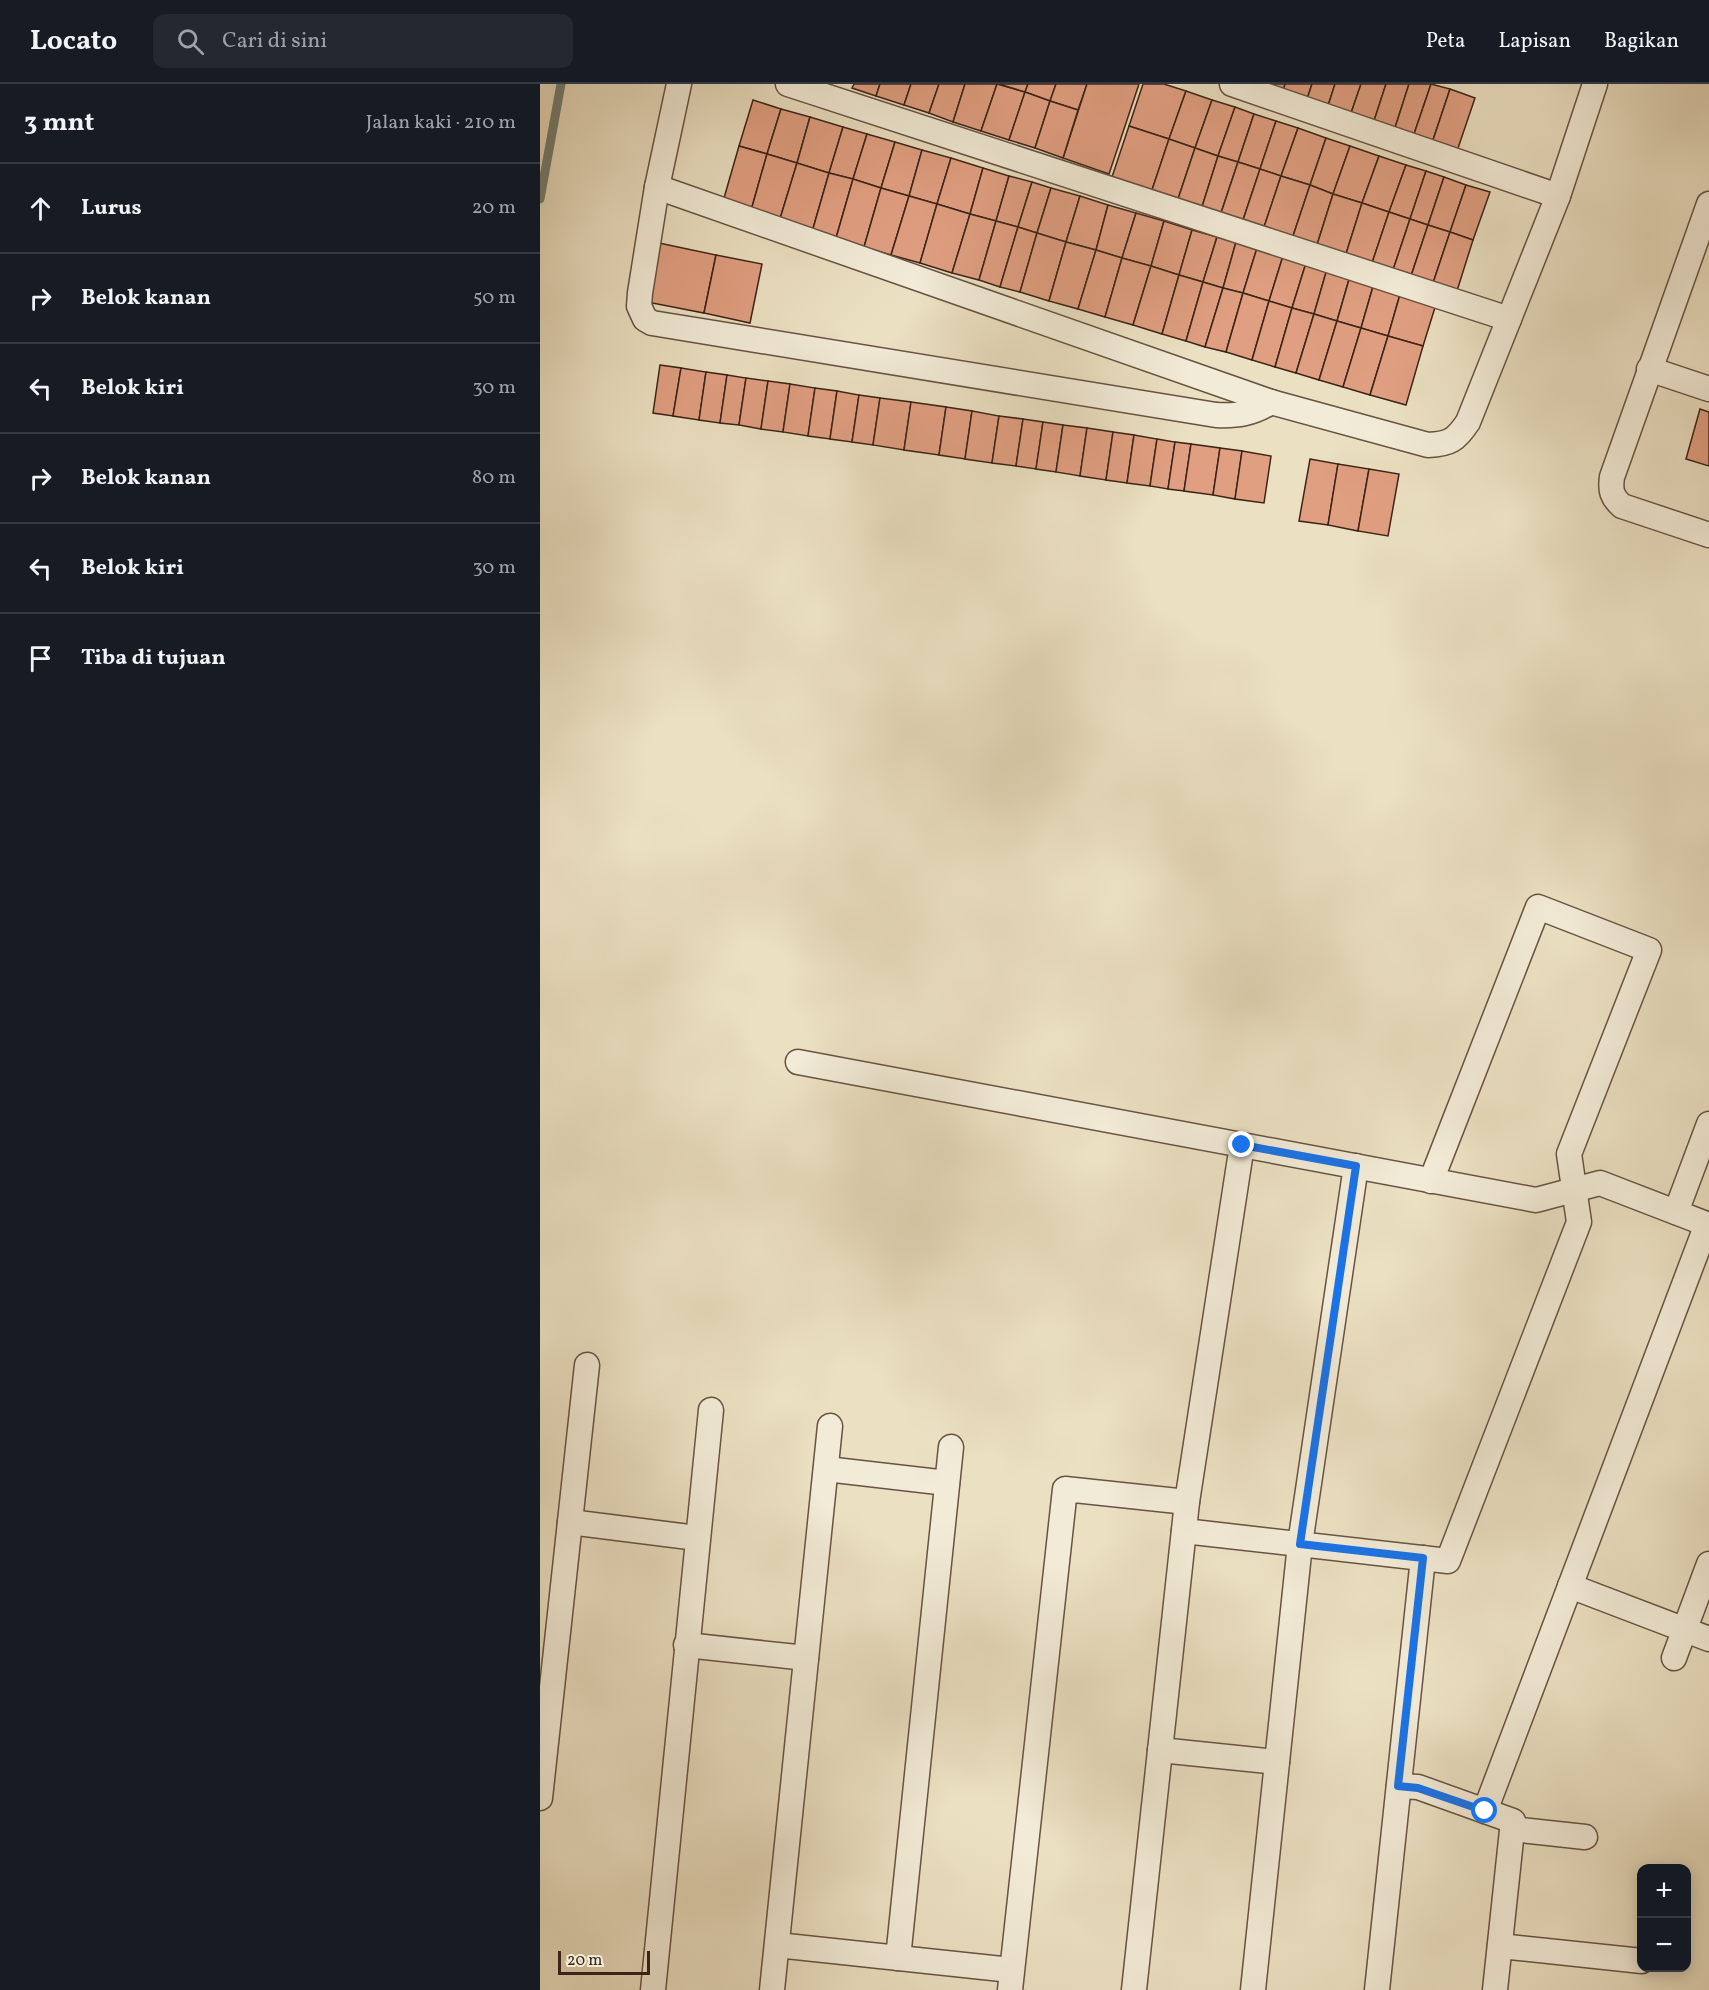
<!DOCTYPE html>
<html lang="id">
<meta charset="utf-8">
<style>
body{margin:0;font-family:Vollkorn,serif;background:#242831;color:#f1f3f6}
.controls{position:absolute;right:18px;bottom:18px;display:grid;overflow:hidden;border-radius:12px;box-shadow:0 3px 15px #0003}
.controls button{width:54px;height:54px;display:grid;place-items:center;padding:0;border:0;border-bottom:2px solid #363941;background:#171b24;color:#f1f3f6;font:30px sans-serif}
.scale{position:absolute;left:18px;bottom:15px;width:92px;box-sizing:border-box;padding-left:6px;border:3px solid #3c2418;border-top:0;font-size:16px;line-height:21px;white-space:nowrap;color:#3c2418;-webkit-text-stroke:4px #f2ebd7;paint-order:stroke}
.stop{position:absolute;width:18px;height:18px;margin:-14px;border:4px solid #1a73e8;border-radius:50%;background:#fff}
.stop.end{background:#1a73e8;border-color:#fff;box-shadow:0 2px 6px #0008}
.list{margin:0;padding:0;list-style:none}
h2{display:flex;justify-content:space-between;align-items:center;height:78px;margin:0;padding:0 24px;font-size:26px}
h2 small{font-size:20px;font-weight:400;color:#9ea1a6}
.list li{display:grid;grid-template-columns:39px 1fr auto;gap:18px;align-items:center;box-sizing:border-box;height:90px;padding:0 24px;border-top:2px solid #363941}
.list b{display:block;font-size:22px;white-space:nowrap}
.list em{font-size:20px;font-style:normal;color:#9ea1a6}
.icon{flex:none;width:33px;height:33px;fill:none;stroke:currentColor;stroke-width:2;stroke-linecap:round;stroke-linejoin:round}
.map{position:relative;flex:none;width:1169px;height:1906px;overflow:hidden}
header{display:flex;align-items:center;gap:36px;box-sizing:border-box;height:84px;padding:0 30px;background:#171b24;border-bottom:2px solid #363941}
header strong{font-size:28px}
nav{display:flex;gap:33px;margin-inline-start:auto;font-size:21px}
.search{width:420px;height:54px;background:#242831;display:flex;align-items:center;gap:15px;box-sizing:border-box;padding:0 21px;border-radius:12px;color:#9ea1a6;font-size:22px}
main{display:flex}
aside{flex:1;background:#171b24}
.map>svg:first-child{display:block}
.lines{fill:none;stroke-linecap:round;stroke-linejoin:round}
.stream{stroke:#738074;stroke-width:9}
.building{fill:#e09f81;stroke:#3c2418;stroke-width:1.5}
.street-casing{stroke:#685342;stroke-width:27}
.street{stroke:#f2ebd7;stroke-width:24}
.route{stroke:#1a73e8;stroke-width:8}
</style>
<header>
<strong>Locato</strong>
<div class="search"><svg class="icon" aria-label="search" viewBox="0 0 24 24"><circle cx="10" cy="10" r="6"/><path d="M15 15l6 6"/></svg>Cari di sini</div>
<nav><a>Peta</a><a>Lapisan</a><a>Bagikan</a></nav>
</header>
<main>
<aside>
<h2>3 mnt<small>Jalan kaki · 210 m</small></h2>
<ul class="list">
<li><svg class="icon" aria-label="ahead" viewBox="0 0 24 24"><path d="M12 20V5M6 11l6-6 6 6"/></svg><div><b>Lurus</b></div><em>20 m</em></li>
<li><svg class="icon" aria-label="right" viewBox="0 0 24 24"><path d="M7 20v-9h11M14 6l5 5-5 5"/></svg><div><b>Belok kanan</b></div><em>50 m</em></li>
<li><svg class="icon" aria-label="left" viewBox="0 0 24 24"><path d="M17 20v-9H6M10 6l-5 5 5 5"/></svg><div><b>Belok kiri</b></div><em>30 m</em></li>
<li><svg class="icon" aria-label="right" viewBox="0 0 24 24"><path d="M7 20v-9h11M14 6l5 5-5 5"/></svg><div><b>Belok kanan</b></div><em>80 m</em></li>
<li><svg class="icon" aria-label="left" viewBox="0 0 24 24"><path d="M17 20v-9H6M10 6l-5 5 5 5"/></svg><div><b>Belok kiri</b></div><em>30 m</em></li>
<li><svg class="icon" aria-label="arrive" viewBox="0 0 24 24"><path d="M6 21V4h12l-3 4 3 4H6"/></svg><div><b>Tiba di tujuan</b></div></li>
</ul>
</aside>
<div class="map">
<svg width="1169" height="1906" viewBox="0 0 1169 1906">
<rect width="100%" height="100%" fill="#ebe0c2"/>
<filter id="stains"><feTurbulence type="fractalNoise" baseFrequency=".00333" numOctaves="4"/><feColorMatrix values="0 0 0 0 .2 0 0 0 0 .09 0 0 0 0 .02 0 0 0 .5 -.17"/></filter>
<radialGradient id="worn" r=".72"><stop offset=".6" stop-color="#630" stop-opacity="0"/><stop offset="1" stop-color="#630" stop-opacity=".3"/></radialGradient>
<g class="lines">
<path class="stream" d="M 0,115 L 21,0"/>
</g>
<g class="building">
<path d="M 314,0 L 340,0 L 336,12 L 312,4 Z"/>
<path d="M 340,0 L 371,0 L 364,21 L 336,12 Z"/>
<path d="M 371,0 L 399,0 L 389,29 L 364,21 Z"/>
<path d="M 399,0 L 425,0 L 413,38 L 389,29 Z"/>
<path d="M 425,0 L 457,0 L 441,47 L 413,38 Z"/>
<path d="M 457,0 L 485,8 L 469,56 L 441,47 Z"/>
<path d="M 459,0 L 488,0 L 485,8 Z"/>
<path d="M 488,0 L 516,0 L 510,17 L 485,8 Z"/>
<path d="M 516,0 L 547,0 L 538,26 L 510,17 Z"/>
<path d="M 547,0 L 599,0 L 569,90 L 523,74 Z"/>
<path d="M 603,0 L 624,0 L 646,7 L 629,55 L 589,42 Z"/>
<path d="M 718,0 L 745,0 L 741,14 Z"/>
<path d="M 745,0 L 772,0 L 765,21 L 741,14 Z"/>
<path d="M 772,0 L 795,0 L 786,28 L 765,21 Z"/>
<path d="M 795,0 L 821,0 L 809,35 L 786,28 Z"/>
<path d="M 821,0 L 846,0 L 832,43 L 809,35 Z"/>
<path d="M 846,0 L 869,0 L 853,50 L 832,43 Z"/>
<path d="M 869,0 L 891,0 L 872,56 L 853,50 Z"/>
<path d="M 891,0 L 910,5 L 891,62 L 872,56 Z"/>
<path d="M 910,5 L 935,14 L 916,70 L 891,62 Z"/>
<path d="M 646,7 L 672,16 L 655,64 L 629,55 Z"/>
<path d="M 485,8 L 510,17 L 495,64 L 469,56 Z"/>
<path d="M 213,16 L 241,25 L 227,70 L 199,62 Z"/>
<path d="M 672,16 L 695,23 L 678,72 L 655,64 Z"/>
<path d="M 510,17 L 538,26 L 523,74 L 495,64 Z"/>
<path d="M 695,23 L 714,30 L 698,78 L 678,72 Z"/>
<path d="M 241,25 L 270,33 L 257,79 L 227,70 Z"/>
<path d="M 714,30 L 736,37 L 720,85 L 698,78 Z"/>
<path d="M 270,33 L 303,43 L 289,89 L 257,79 Z"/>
<path d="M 736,37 L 758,44 L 741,92 L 720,85 Z"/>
<path d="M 589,42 L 629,55 L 611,109 L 571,96 Z"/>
<path d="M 303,43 L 327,50 L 313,95 L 289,89 Z"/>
<path d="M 758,44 L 786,54 L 770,101 L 741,92 Z"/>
<path d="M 327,50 L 355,58 L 341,104 L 313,95 Z"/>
<path d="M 786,54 L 810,62 L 793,110 L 770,101 Z"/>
<path d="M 629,55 L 655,64 L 637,118 L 611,109 Z"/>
<path d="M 355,58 L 382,66 L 369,112 L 341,104 Z"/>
<path d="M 199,62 L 227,70 L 210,130 L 182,121 Z"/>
<path d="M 810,62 L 839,72 L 822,119 L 793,110 Z"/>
<path d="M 655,64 L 678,72 L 661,126 L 637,118 Z"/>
<path d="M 382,66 L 411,74 L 397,120 L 369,112 Z"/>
<path d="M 227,70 L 257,79 L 239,138 L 210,130 Z"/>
<path d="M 678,72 L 698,78 L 680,132 L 661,126 Z"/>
<path d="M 839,72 L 866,81 L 849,128 L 822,119 Z"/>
<path d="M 411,74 L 443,84 L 430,130 L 397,120 Z"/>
<path d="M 698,78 L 720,85 L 702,139 L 680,132 Z"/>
<path d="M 257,79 L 289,89 L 272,148 L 239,138 Z"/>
<path d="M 866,81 L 886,87 L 870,135 L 849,128 Z"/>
<path d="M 443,84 L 469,92 L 456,137 L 430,130 Z"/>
<path d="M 720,85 L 741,92 L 723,146 L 702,139 Z"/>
<path d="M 886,87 L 904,93 L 888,141 L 870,135 Z"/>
<path d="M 289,89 L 313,95 L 296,154 L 272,148 Z"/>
<path d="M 469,92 L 492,98 L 478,143 L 456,137 Z"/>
<path d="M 741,92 L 770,101 L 752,155 L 723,146 Z"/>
<path d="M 904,93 L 926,101 L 910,148 L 888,141 Z"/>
<path d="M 313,95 L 341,104 L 324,163 L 296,154 Z"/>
<path d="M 492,98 L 511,104 L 497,149 L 478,143 Z"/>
<path d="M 770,101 L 793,110 L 776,164 L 752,155 Z"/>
<path d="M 926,101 L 950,108 L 933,156 L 910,148 Z"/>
<path d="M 341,104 L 369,112 L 351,171 L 324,163 Z"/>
<path d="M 511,104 L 540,112 L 526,158 L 497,149 Z"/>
<path d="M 793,110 L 822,119 L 805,173 L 776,164 Z"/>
<path d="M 369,112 L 397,120 L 380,179 L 351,171 Z"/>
<path d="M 540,112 L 568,121 L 556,166 L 526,158 Z"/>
<path d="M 822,119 L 849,128 L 831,182 L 805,173 Z"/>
<path d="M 397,120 L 430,130 L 412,189 L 380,179 Z"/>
<path d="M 568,121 L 596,129 L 582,174 L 556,166 Z"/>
<path d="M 849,128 L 870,135 L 852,189 L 831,182 Z"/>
<path d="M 596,129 L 624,137 L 611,182 L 582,174 Z"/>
<path d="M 430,130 L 456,137 L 439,196 L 412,189 Z"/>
<path d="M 870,135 L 888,141 L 870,195 L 852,189 Z"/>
<path d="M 456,137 L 478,143 L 460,203 L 439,196 Z"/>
<path d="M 624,137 L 652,146 L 639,191 L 611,182 Z"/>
<path d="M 888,141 L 910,148 L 892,202 L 870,195 Z"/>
<path d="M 478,143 L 497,149 L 480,208 L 460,203 Z"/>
<path d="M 652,146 L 677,153 L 663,198 L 639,191 Z"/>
<path d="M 910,148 L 933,156 L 916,210 L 892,202 Z"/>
<path d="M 497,149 L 526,158 L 509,217 L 480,208 Z"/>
<path d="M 677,153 L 696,158 L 683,204 L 663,198 Z"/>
<path d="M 526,158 L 556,166 L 538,225 L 509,217 Z"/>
<path d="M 696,158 L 717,164 L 703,209 L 683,204 Z"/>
<path d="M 119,159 L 176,171 L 164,229 L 107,218 Z"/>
<path d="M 717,164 L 743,172 L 729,217 L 703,209 Z"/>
<path d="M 556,166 L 582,174 L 565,233 L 538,225 Z"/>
<path d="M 176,171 L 222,180 L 210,239 L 164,229 Z"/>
<path d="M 743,172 L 766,179 L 752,224 L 729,217 Z"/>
<path d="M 582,174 L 611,182 L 593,241 L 565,233 Z"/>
<path d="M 766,179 L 787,185 L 774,230 L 752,224 Z"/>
<path d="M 611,182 L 639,191 L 622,250 L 593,241 Z"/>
<path d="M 787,185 L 810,192 L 797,237 L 774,230 Z"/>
<path d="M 639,191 L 663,198 L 646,257 L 622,250 Z"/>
<path d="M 810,192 L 834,199 L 821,244 L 797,237 Z"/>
<path d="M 663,198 L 683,204 L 665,263 L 646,257 Z"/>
<path d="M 834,199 L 861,207 L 848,252 L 821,244 Z"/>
<path d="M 683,204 L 703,209 L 686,268 L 665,263 Z"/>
<path d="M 861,207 L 897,217 L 883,262 L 848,252 Z"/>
<path d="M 703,209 L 729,217 L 712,276 L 686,268 Z"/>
<path d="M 729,217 L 752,224 L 735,283 L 712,276 Z"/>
<path d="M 752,224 L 774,230 L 756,289 L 735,283 Z"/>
<path d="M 774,230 L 797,237 L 779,296 L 756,289 Z"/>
<path d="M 797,237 L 821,244 L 803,303 L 779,296 Z"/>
<path d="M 821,244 L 848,252 L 830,311 L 803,303 Z"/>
<path d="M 848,252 L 883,262 L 866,321 L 830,311 Z"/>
<path d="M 120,281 L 141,284 L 133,332 L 113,329 Z"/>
<path d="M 141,284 L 166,288 L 159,336 L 133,332 Z"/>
<path d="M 166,288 L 187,291 L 180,339 L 159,336 Z"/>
<path d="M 187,291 L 206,294 L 199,341 L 180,339 Z"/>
<path d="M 206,294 L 228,297 L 221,345 L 199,341 Z"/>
<path d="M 228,297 L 250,300 L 243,348 L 221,345 Z"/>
<path d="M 250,300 L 275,304 L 268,352 L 243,348 Z"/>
<path d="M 275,304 L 297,307 L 290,355 L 268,352 Z"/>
<path d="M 297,307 L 319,311 L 312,358 L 290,355 Z"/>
<path d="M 319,311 L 340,314 L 333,361 L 312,358 Z"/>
<path d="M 340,314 L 371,318 L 364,366 L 333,361 Z"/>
<path d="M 371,318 L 406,323 L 399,371 L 364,366 Z"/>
<path d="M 406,323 L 432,327 L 425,375 L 399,371 Z"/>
<path d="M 1160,325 L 1169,328 L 1169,382 L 1146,375 Z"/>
<path d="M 432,327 L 459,332 L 452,379 L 425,375 Z"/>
<path d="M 459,332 L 483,335 L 476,382 L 452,379 Z"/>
<path d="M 483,335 L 503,338 L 496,385 L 476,382 Z"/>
<path d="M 503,338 L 523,341 L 516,388 L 496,385 Z"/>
<path d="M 523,341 L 547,344 L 540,392 L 516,388 Z"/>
<path d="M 547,344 L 573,348 L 566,396 L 540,392 Z"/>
<path d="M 573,348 L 594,351 L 587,399 L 566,396 Z"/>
<path d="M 594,351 L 617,355 L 610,402 L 587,399 Z"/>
<path d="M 617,355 L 635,358 L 628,405 L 610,402 Z"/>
<path d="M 635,358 L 651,360 L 644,407 L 628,405 Z"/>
<path d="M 651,360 L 680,364 L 673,411 L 644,407 Z"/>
<path d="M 680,364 L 702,367 L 695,415 L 673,411 Z"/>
<path d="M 702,367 L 731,372 L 724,419 L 695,415 Z"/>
<path d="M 770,375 L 798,380 L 788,441 L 759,437 Z"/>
<path d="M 798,380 L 829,385 L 818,447 L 788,441 Z"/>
<path d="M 829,385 L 859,390 L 848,452 L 818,447 Z"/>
</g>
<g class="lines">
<g class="street-casing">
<g id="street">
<path d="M 139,0 L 117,103 L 100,209 L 99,222 L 105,235 L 112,239 L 676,331 C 697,332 712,330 731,318"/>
<path d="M 248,0 L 969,235"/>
<path d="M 692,0 L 1018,112"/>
<path d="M 117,103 L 731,318 L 888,361 C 910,360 916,356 928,338 L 1018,112 L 1055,0"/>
<path d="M 1169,120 L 1072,393 C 1070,407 1072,413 1082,422 L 1169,451"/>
<path d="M 1109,285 L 1169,305"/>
<path d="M 258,978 L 996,1116 L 1060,1099 L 1169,1141"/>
<path d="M 1136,1128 L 1169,1040"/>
<path d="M 286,1385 L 407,1399"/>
<path d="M 30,1438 L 157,1454"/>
<path d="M 644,1447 L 908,1477 L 1039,1138 L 1029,1070 L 1109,866 L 998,823 L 891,1097"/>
<path d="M 1030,1502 L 1169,1555"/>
<path d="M 146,1561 L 266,1574"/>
<path d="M 1134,1574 L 1169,1480"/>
<path d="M 620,1666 L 737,1678"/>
<path d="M 859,1702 L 878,1703 L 973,1737 L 955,1906"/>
<path d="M 0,1714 L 47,1281"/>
<path d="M 945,1727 L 1167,1140"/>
<path d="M 972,1745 L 1045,1753"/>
<path d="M 237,1861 L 471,1886"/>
<path d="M 960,1862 L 1102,1877"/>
<path d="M 358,1874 L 411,1363"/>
<path d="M 113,1906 L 171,1326"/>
<path d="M 232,1906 L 290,1342"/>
<path d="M 470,1906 L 525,1405 L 647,1418"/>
<path d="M 594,1906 L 647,1418 L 702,1061"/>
<path d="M 713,1906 L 760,1460 L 816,1082"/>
<path d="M 837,1906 L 883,1474"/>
</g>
</g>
<use href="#street" class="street"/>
</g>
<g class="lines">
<path class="route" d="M 702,1061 L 816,1082 L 760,1460 L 883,1474 L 858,1702 L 878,1704 L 945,1727"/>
</g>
<rect width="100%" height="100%" filter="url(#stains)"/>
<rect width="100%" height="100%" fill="url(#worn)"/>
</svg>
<div class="controls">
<button>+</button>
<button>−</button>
</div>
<div class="scale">20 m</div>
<div class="stop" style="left:945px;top:1727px"></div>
<div class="stop end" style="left:702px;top:1061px"></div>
</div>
</main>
